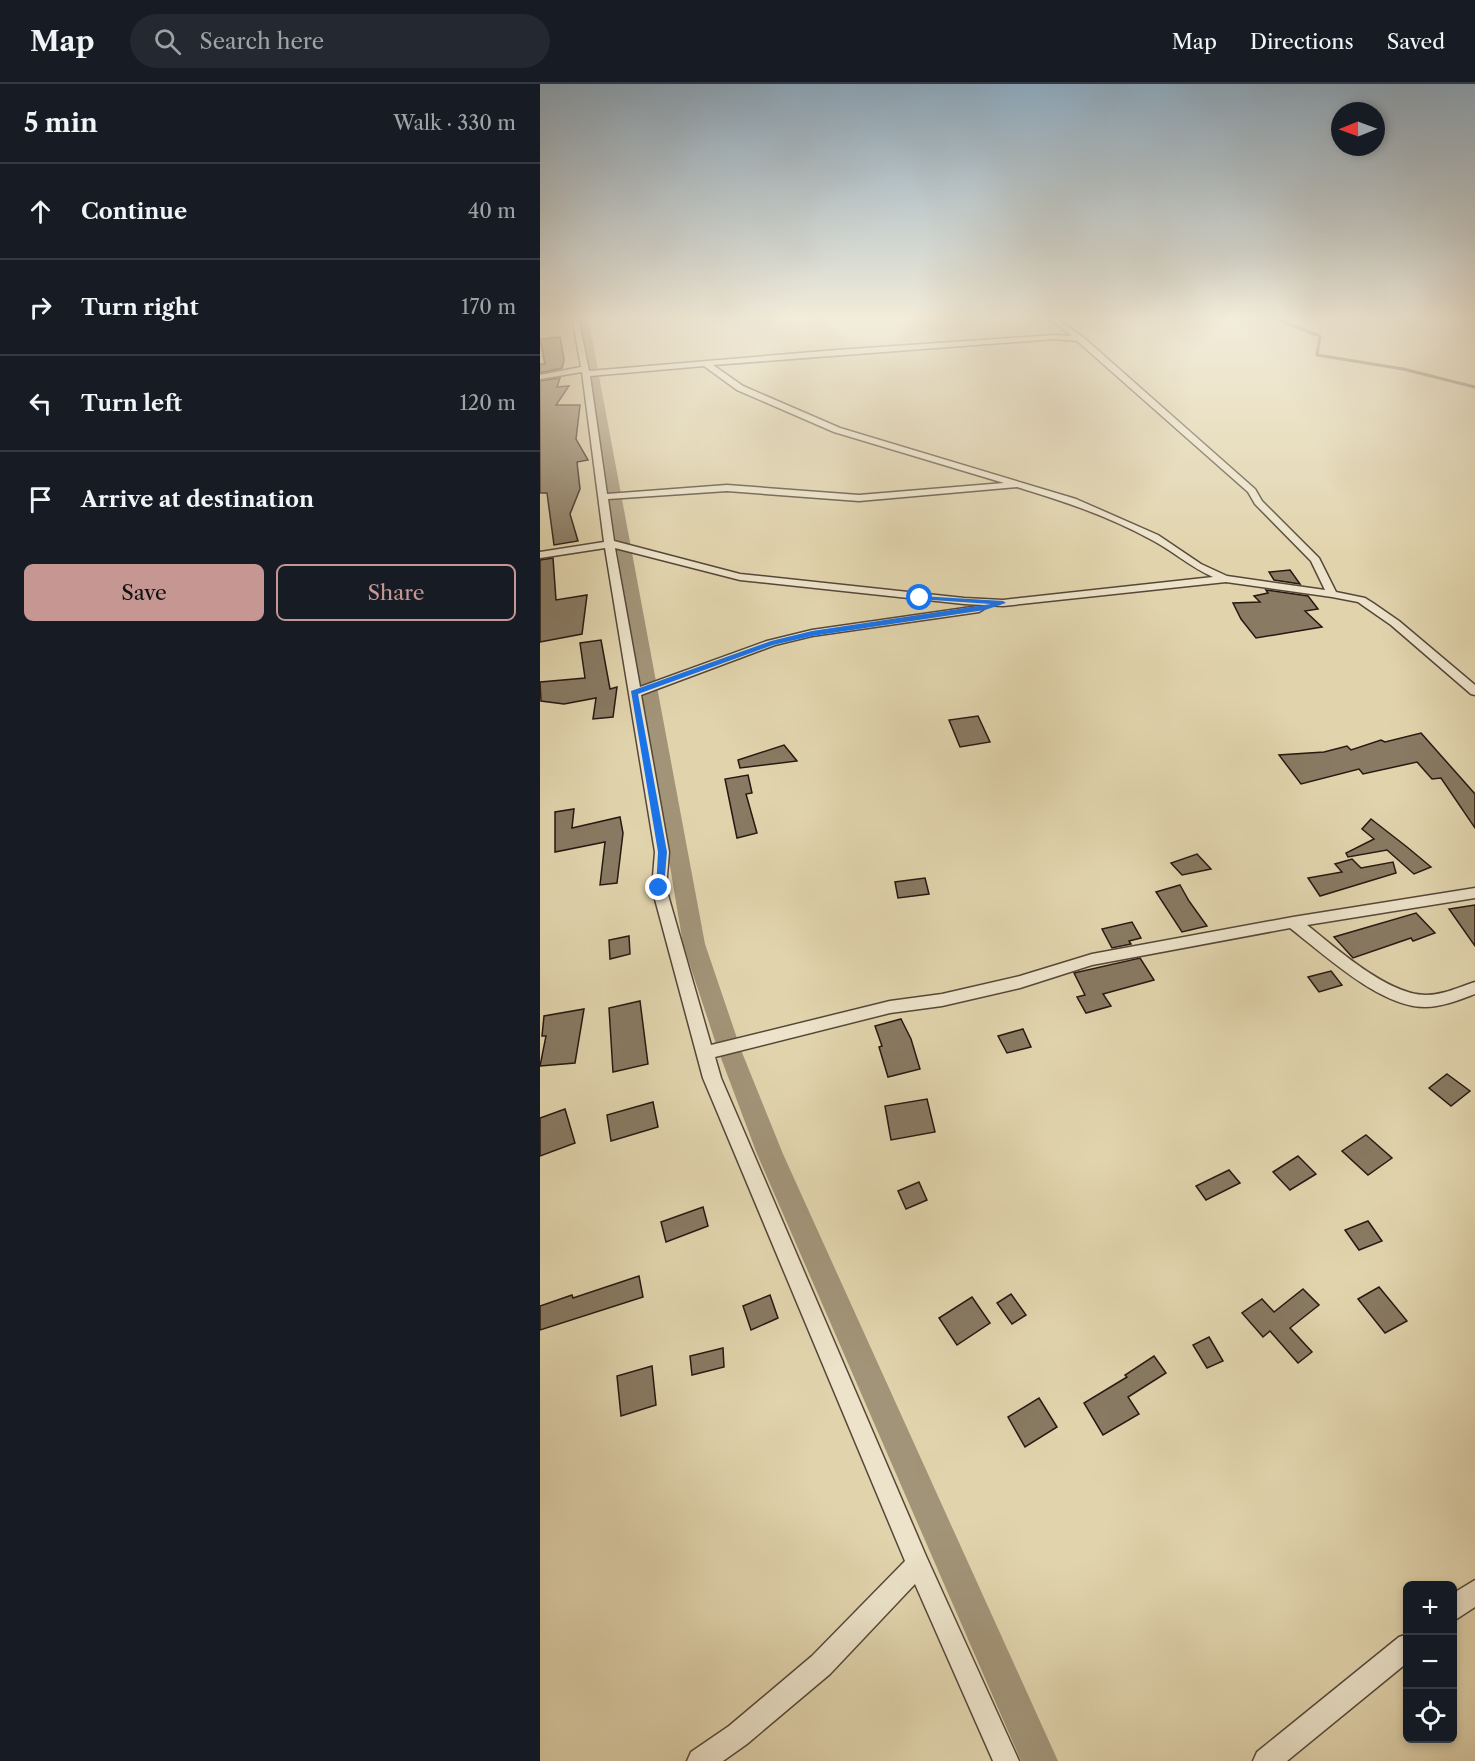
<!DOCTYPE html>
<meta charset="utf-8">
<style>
body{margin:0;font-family:"Libre Caslon Text",serif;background:#242831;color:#f1f3f6}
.controls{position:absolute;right:18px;bottom:18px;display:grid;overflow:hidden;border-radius:9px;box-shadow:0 3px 9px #0003}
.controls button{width:54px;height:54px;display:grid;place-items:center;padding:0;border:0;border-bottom:2px solid #363941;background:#171b24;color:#f1f3f6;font:30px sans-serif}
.compass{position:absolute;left:791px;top:18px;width:54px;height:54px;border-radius:50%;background:#171b24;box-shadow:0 3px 9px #0003;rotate:269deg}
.stop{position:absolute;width:18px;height:18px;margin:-14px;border:4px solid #1a73e8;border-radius:50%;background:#fff}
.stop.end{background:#1a73e8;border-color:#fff;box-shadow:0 2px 6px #0008}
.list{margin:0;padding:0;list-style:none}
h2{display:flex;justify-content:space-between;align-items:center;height:78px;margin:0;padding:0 24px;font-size:26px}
h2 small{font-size:20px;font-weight:400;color:#9ea1a6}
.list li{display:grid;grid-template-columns:39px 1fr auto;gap:18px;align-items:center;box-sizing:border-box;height:96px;padding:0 24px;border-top:2px solid #363941}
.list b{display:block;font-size:22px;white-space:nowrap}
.list em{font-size:20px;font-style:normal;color:#9ea1a6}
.actions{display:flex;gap:12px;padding:18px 24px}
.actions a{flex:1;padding:14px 0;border:2px solid #c59692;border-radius:9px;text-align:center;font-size:21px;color:#c59692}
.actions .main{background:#c59692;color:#111}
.icon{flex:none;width:33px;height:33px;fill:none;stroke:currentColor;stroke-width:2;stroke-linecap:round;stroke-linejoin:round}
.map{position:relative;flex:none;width:935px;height:1677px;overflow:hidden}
header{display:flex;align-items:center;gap:36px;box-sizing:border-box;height:84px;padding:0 30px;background:#171b24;border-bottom:2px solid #363941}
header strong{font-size:28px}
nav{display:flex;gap:33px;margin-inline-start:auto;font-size:21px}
.search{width:420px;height:54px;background:#242831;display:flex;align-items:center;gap:15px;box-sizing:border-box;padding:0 21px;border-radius:33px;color:#9ea1a6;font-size:22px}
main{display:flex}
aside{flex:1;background:#171b24}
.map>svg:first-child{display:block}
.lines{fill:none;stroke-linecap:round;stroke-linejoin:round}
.stream{stroke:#71624f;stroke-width:3}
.canal{fill:#a29478;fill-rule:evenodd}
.building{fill:#887a63;stroke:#271812;stroke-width:1.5}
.street-casing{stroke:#564739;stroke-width:3}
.street{fill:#ece3ca;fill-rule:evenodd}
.route{fill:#1a73e8}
</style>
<header>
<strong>Map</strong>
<div class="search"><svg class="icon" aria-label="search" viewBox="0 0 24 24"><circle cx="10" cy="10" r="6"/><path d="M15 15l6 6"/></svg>Search here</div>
<nav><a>Map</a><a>Directions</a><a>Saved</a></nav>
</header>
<main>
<aside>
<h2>5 min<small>Walk · 330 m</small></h2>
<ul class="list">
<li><svg class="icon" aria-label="ahead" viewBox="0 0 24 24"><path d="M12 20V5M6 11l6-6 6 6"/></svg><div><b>Continue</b></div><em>40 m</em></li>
<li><svg class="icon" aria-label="right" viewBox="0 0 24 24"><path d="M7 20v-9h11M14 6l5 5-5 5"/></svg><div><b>Turn right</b></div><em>170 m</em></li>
<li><svg class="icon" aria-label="left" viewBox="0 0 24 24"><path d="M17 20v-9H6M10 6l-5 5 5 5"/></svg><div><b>Turn left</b></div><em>120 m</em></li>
<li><svg class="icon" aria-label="arrive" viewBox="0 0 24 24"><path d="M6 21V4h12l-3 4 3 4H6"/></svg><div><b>Arrive at destination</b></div></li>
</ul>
<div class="actions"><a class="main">Save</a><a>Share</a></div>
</aside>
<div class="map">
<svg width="935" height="1677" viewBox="0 0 935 1677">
<rect width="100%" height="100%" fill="#e1d4ad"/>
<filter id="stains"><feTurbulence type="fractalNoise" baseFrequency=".00333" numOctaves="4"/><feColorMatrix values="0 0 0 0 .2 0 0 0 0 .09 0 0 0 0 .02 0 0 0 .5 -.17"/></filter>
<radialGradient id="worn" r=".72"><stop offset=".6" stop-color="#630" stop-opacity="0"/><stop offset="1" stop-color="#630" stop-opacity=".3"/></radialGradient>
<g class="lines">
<path class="stream" d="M 730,233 L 780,252 L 777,271 L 863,285 L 935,303"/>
<path class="canal" d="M 38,233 L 48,233 L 165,860 L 201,966 L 243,1070 L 518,1677 L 481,1677 L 217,1070 L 178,966 L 143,860 Z"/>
</g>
<g class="building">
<path d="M 20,253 L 24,276 L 22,284 L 0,289 L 0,280 L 5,280 L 0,255 Z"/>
<path d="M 20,294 L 17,303 L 29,302 L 16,321 L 40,321 L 36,355 L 48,376 L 37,378 L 40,405 L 30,430 L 38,457 L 14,461 L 7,409 L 0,409 L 0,297 Z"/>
<path d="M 13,474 L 16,516 L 47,511 L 42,550 L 0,558 L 0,476 Z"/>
<path d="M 750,486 L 760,500 L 734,496 L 729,488 Z"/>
<path d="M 726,506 L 768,512 L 778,525 L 765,527 L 782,543 L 716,554 L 701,535 L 693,519 L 720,518 L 714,512 L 728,509 Z"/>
<path d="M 61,556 L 70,605 L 77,603 L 73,633 L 53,635 L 56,614 L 24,620 L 1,617 L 0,598 L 45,594 L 40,559 Z"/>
<path d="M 438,632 L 450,658 L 420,663 L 409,636 Z"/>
<path d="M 881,649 L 935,710 L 935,744 L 901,694 L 892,695 L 877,678 L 823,690 L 819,685 L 761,700 L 739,671 L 784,668 L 807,662 L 811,666 L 841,656 L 845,658 Z"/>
<path d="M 244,661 L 257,677 L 200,684 L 198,676 Z"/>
<path d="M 208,691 L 212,709 L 206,710 L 217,749 L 197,754 L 185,695 Z"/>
<path d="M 34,725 L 32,744 L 80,733 L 83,749 L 77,799 L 60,801 L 65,758 L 15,768 L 15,728 Z"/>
<path d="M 831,735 L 867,763 L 891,783 L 874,790 L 847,766 L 808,773 L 806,769 L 834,755 L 822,745 Z"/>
<path d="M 657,770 L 671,785 L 642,791 L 631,779 Z"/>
<path d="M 812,775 L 821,784 L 853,778 L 856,789 L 780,812 L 768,794 L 802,788 L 795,780 Z"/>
<path d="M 385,794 L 389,810 L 358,814 L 355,798 Z"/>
<path d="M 640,801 L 649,817 L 667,842 L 642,848 L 616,808 Z"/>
<path d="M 935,821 L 935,862 L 909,825 Z"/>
<path d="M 876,829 L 895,849 L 873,857 L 871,854 L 813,874 L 794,853 Z"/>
<path d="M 592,838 L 601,854 L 589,857 L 591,860 L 572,864 L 562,845 Z"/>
<path d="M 89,852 L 90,870 L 70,875 L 69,856 Z"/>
<path d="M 600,874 L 614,896 L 563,910 L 571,922 L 546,929 L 537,913 L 545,911 L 534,889 Z"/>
<path d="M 791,887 L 802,901 L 779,908 L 768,893 Z"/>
<path d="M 100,917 L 108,980 L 73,988 L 69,924 Z"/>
<path d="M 44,925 L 35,979 L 0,982 L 6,952 L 2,952 L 4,932 Z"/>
<path d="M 361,935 L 371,955 L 380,985 L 348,993 L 339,963 L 342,962 L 335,942 Z"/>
<path d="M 483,945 L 491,963 L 467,969 L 458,952 Z"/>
<path d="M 907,990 L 930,1007 L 911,1022 L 889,1004 Z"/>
<path d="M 387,1015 L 395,1048 L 351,1056 L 345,1022 Z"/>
<path d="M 113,1018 L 118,1043 L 71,1057 L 67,1031 Z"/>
<path d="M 25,1025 L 35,1059 L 0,1072 L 0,1034 Z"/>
<path d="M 826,1051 L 852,1074 L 828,1091 L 802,1067 Z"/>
<path d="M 758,1072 L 776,1090 L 750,1106 L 733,1088 Z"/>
<path d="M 689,1086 L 700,1099 L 666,1116 L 656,1102 Z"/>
<path d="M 379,1098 L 387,1116 L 366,1125 L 358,1107 Z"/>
<path d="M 163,1123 L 168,1142 L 126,1158 L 121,1138 Z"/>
<path d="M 828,1137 L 842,1157 L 819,1166 L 805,1146 Z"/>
<path d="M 99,1192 L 103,1213 L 0,1246 L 0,1222 L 32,1211 L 33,1214 Z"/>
<path d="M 839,1203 L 867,1237 L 845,1249 L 818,1215 Z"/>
<path d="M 763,1205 L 779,1221 L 750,1244 L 772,1268 L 758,1279 L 730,1247 L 723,1253 L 702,1229 L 722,1215 L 734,1228 Z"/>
<path d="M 471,1210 L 486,1231 L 472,1240 L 457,1219 Z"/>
<path d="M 230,1211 L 238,1234 L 211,1246 L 203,1222 Z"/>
<path d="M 432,1213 L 450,1239 L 417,1261 L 399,1234 Z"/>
<path d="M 669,1253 L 683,1277 L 667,1284 L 653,1261 Z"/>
<path d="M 183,1264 L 184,1283 L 152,1291 L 150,1272 Z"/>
<path d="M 614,1272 L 626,1289 L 588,1313 L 599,1330 L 563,1351 L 544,1319 L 587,1293 L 585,1291 Z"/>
<path d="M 112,1282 L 116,1321 L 81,1332 L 77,1292 Z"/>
<path d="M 499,1314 L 517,1343 L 485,1363 L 468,1333 Z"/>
</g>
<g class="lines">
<g class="street-casing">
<g id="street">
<path d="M 32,233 L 38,233 L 49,287 L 297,266 L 515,251 L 532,252 L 507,233 L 515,233 L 543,253 L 715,405 L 722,417 L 779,474 L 796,508 L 825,514 L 833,519 L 859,537 L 935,601 L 935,611 L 931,610 L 851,541 L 825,523 L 818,518 L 792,513 L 686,498 L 463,522 L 424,520 L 200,496 L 75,464 L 100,603 L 227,557 L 272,546 L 439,522 L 444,525 L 439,528 L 272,552 L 235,561 L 101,611 L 129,768 L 126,804 L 171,961 L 350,917 L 402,910 L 480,892 L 552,870 L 753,833 L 935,804 L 935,814 L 767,841 C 796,864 848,911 886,911 C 903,911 919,903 935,898 L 935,910 C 919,916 902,923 885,923 C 840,923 785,871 750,844 L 552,881 L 480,904 L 402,922 L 350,929 L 175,973 L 181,994 L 386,1472 L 479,1677 L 453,1677 L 375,1500 L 290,1590 L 207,1660 L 183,1677 L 147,1677 L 151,1668 L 189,1642 L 272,1572 L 365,1477 L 163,994 L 112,804 L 115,768 L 65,464 L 0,474 L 0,468 L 64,458 L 42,288 L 0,295 L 0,291 L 41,283 ZM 515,255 L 537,257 L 708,408 L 715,420 L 771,477 L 785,506 L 687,492 L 661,480 L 618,451 L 536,415 L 300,344 L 203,302 L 173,281 ZM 164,282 L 197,306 L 294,348 L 464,399 L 319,411 L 187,401 L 67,410 L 50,292 ZM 477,403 C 523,417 568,432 610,455 C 632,466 650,483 673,493 L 463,516 L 424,514 L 200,490 L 74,457 L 68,415 L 187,407 L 319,417 Z"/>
<path d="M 935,1496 L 935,1523 L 912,1538 L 912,1510 Z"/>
<path d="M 868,1550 L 868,1578 L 747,1677 L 713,1677 L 717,1668 L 859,1553 Z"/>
</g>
</g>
<use href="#street" class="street"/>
</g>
<linearGradient id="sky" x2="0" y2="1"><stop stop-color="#8ca7bb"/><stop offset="0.5" stop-color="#f2ecda"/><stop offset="1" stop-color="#f2ecda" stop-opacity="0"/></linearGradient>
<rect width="935" height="468" fill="url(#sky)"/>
<path class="route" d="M 380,512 L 463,517 L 466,519 L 445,526 L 272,552 L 233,561 L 98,610 L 127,768 L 124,804 L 116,806 L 118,768 L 91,607 L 231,557 L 272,547 L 451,520 L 378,515 Z"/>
<rect width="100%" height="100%" filter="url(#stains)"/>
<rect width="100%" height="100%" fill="url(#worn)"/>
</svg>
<div class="controls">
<button>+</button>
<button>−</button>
<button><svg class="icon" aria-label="locate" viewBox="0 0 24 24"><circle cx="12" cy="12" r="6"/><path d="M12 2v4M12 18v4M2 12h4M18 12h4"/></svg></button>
</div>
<svg class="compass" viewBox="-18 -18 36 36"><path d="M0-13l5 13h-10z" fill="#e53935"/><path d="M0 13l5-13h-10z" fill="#9ea1a6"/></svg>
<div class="stop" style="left:380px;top:514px"></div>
<div class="stop end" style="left:119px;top:804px"></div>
</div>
</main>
